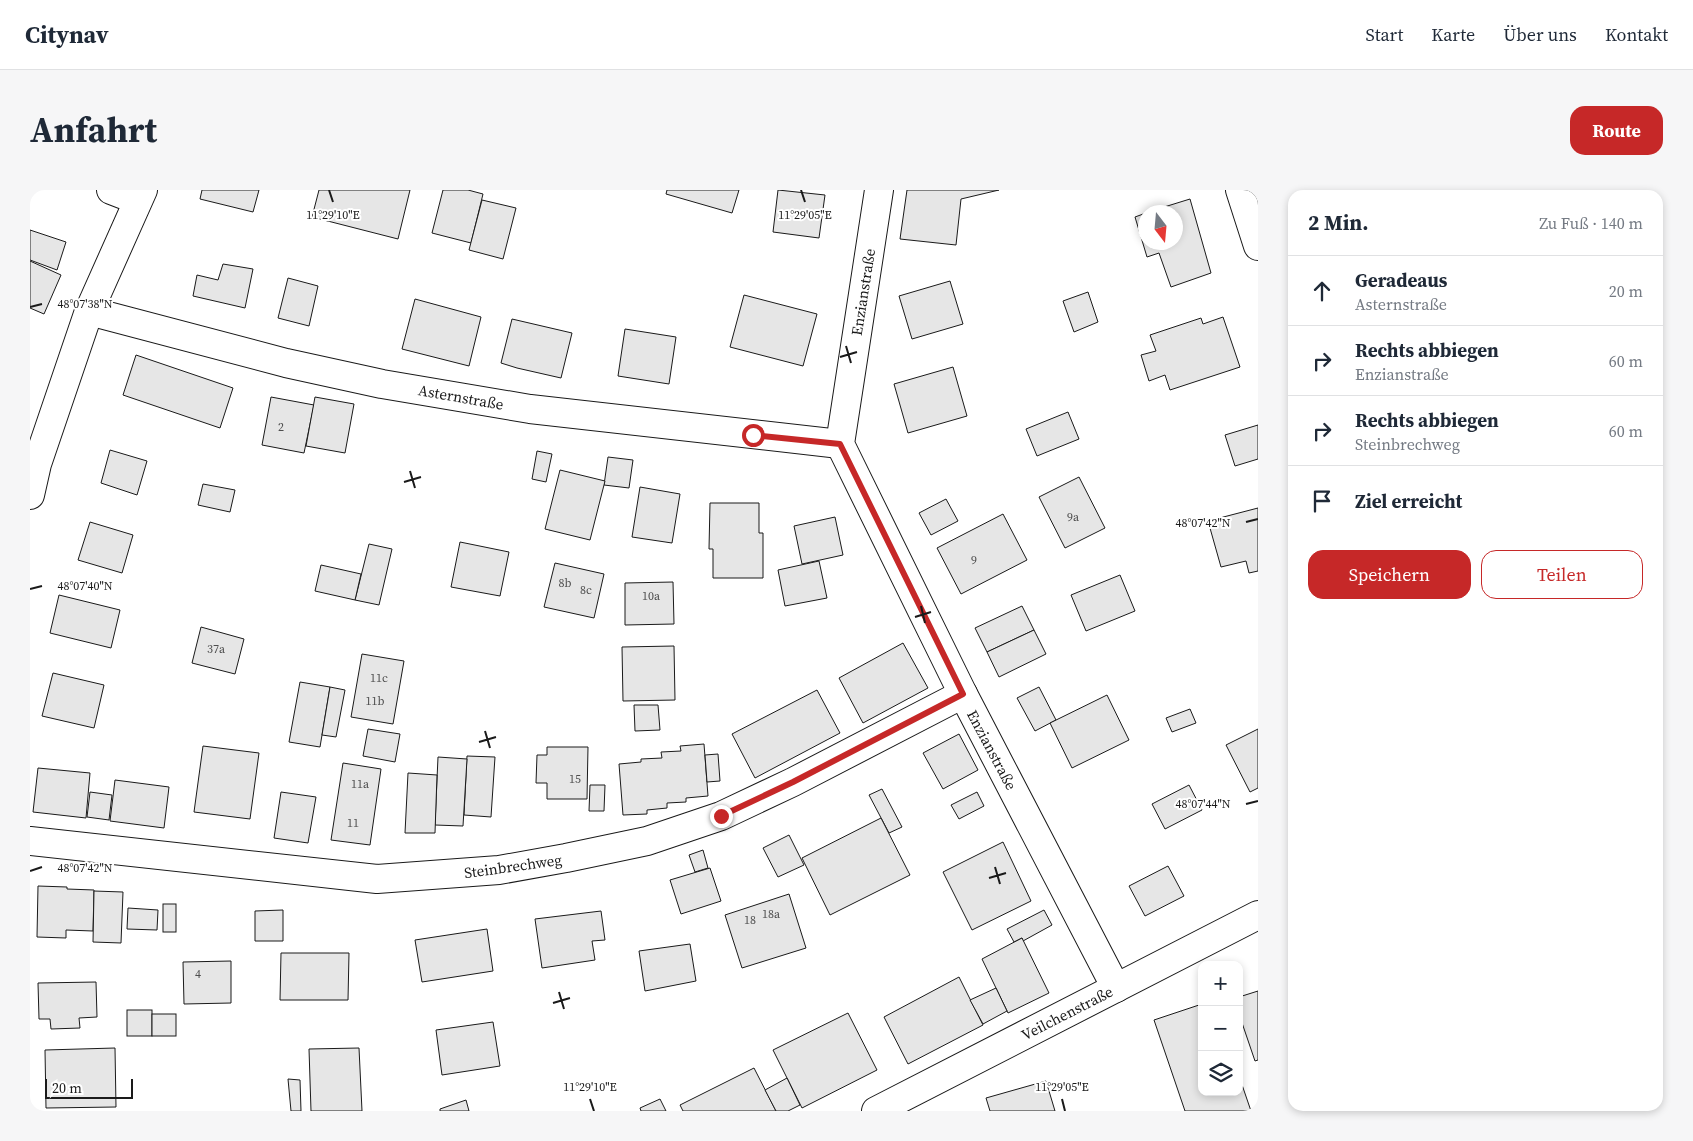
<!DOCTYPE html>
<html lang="de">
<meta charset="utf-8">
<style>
body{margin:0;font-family:"Source Serif 4",serif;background:#f6f6f7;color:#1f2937}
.controls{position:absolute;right:15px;bottom:15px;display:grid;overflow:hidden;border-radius:10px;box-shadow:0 2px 8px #0003}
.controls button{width:45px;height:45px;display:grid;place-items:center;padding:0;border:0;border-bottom:1px solid #e0e1e3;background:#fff;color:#1f2937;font:25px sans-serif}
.compass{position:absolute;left:1108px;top:15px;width:45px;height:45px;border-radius:50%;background:#fff;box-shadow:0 2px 8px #0003;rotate:164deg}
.scale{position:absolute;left:15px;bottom:12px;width:88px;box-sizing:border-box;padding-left:5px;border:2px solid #1a1a1a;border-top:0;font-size:14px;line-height:18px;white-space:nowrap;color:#1a1a1a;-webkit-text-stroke:4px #fff;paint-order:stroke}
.stop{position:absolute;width:15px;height:15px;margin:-11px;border:4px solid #c62828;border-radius:50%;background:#fff}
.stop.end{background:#c62828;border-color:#fff;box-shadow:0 1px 5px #0008}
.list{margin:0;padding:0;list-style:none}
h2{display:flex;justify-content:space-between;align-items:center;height:65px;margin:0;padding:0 20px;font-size:21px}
h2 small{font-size:16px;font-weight:400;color:#747a83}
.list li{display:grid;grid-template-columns:32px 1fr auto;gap:15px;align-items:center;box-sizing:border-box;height:70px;padding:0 20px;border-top:1px solid #e0e1e3}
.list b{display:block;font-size:19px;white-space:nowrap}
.list p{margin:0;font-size:16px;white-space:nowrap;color:#747a83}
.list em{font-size:16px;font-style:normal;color:#747a83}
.actions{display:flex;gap:10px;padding:15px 20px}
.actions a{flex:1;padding:11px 0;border:1px solid #c62828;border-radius:15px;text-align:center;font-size:18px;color:#c62828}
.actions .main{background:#c62828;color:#fff}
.icon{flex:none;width:28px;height:28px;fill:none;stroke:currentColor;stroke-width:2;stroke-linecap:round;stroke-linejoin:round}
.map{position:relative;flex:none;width:1228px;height:921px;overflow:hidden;border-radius:15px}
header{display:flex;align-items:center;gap:30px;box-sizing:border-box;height:70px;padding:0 25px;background:#fff;border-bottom:1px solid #e0e1e3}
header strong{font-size:24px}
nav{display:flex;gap:28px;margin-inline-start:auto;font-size:18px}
.intro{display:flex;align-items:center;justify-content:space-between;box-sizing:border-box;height:120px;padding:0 30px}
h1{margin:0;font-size:35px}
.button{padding:12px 22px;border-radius:15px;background:#c62828;color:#fff;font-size:18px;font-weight:700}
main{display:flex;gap:30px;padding:0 30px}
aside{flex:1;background:#fff;border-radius:15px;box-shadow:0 2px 8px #0003}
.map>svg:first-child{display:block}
.building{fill:#e6e6e6;stroke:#1a1a1a}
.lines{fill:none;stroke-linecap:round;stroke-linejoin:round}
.minor-casing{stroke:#1a1a1a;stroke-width:30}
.minor{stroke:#fff;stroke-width:28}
.route{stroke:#c62828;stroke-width:6}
.ticks{fill:none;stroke:#1a1a1a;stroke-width:2}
.labels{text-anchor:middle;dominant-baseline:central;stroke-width:4;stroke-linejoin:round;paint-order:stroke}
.number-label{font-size:12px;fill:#4d4d4d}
.street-label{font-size:15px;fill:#1a1a1a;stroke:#fff}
.ticks-label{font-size:12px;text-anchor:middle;fill:#1a1a1a;stroke:#fff;stroke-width:4;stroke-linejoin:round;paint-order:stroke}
</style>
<header>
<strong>Citynav</strong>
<nav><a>Start</a><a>Karte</a><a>Über uns</a><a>Kontakt</a></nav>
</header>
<div class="intro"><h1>Anfahrt</h1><a class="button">Route</a></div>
<main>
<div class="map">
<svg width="1228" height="921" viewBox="0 0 1228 921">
<rect width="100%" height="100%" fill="#fff"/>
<g class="building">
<path d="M 172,0 L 229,0 L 223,22 L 170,9 Z"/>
<path d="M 289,0 L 380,0 L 368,49 L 282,27 Z"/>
<path d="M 413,0 L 438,0 L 453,4 L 441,53 L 402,43 Z"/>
<path d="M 637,0 L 709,0 L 702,23 L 636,4 Z"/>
<path d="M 748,0 L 795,5 L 789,48 L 743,42 Z"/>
<path d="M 877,0 L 969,0 L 931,9 L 926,55 L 870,49 Z"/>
<path d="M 1160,9 L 1181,83 L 1141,97 L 1129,63 L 1117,67 L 1105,27 L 1116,23 L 1116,52 L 1146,52 L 1146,22 L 1118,22 Z"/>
<path d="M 452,10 L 486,18 L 473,69 L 439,60 Z"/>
<path d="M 0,40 L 36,52 L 27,80 L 0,70 Z"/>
<path d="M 0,71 L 31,85 L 14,124 L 0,118 Z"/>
<path d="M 193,74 L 223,79 L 215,118 L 163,106 L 167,85 L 188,90 Z"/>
<path d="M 258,88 L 288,96 L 279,136 L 248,128 Z"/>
<path d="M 920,91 L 933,134 L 882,149 L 869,106 Z"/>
<path d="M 1058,102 L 1068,132 L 1044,142 L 1033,111 Z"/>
<path d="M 714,105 L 787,124 L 773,176 L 700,157 Z"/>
<path d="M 385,109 L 451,127 L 439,176 L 372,159 Z"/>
<path d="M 1193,127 L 1210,177 L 1140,200 L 1135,185 L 1119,191 L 1111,165 L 1126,161 L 1120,145 L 1171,128 L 1173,134 Z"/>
<path d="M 482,129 L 542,143 L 531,188 L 487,178 L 471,173 Z"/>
<path d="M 595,139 L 646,147 L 639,194 L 588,186 Z"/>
<path d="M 106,165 L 203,198 L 190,238 L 93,205 Z"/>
<path d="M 923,177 L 937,226 L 878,243 L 864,194 Z"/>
<path d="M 241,207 L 284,215 L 274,263 L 232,255 Z"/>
<path d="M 285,207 L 324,214 L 315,263 L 276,256 Z"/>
<path d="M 1038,222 L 1049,249 L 1007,266 L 996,239 Z"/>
<path d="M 1228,235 L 1228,269 L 1205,276 L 1195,245 Z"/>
<path d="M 80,260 L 117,271 L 107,305 L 71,293 Z"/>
<path d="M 507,261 L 522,264 L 516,292 L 502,289 Z"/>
<path d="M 578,267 L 603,270 L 599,298 L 574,295 Z"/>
<path d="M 530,280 L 575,291 L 560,350 L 515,339 Z"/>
<path d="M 1049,287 L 1075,338 L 1035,358 L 1009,307 Z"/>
<path d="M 173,294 L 205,300 L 200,322 L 168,315 Z"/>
<path d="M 610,297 L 650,304 L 642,353 L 602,347 Z"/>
<path d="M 916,309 L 928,331 L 901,345 L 889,323 Z"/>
<path d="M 680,313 L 729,313 L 729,343 L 733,343 L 733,388 L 683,388 L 683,359 L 679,359 Z"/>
<path d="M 1228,318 L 1228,381 L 1219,383 L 1216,371 L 1191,377 L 1178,331 Z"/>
<path d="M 973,324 L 997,370 L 931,404 L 907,358 Z"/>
<path d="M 805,327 L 813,365 L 772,374 L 764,336 Z"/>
<path d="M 60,332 L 103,345 L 92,383 L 48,370 Z"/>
<path d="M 430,352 L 479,362 L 470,406 L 421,397 Z"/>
<path d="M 339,354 L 362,359 L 349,415 L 325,410 Z"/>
<path d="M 789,371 L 797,408 L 755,416 L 748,380 Z"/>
<path d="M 525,373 L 574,384 L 564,428 L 514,417 Z"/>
<path d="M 291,375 L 331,384 L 325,410 L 285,401 Z"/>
<path d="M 1090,385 L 1105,421 L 1056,441 L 1041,405 Z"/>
<path d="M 643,392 L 644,434 L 595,435 L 595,393 Z"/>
<path d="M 29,405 L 90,420 L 81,458 L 20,443 Z"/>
<path d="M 992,416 L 1004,440 L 957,462 L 945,438 Z"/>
<path d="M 171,437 L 214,449 L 205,484 L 162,473 Z"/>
<path d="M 1004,440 L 1016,464 L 969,487 L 957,462 Z"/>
<path d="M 873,453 L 898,498 L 833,533 L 809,488 Z"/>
<path d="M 644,456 L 645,510 L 593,511 L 592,457 Z"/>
<path d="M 332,464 L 374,471 L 363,534 L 321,527 Z"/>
<path d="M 23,483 L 74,495 L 64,538 L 12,526 Z"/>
<path d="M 270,492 L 300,497 L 290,557 L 259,552 Z"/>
<path d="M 300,497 L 315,500 L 306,547 L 292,545 Z"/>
<path d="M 1009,497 L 1026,530 L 1005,541 L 987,508 Z"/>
<path d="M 787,500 L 810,543 L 725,588 L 702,544 Z"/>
<path d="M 1077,505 L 1099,550 L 1042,578 L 1020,533 Z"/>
<path d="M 604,515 L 628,515 L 630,540 L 605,541 Z"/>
<path d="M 1160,519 L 1166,533 L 1142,542 L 1136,528 Z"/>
<path d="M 338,539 L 370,544 L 365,572 L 333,566 Z"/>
<path d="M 1228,539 L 1228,598 L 1220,602 L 1196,555 Z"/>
<path d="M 929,544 L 948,580 L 913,599 L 893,563 Z"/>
<path d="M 674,554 L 678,606 L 656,608 L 656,612 L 637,613 L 637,618 L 617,620 L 617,624 L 593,625 L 589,574 L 611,572 L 611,569 L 632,568 L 631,562 L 651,561 L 650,556 Z"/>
<path d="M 173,556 L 229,563 L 220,629 L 164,622 Z"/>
<path d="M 517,557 L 558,557 L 557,609 L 517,609 L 517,593 L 506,593 L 507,565 L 517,565 Z"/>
<path d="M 688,564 L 690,591 L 677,592 L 675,565 Z"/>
<path d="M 437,566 L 465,567 L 461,627 L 434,625 Z"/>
<path d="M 408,567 L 437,569 L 433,636 L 405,635 Z"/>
<path d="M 313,573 L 351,579 L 340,655 L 301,650 Z"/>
<path d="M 8,578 L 60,583 L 56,628 L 3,622 Z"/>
<path d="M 378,583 L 407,585 L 405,643 L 375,643 Z"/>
<path d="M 85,590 L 139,597 L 134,638 L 80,631 Z"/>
<path d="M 560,595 L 575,595 L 574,621 L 559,621 Z"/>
<path d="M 1159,595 L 1172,620 L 1135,639 L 1122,614 Z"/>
<path d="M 852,599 L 872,637 L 859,643 L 839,605 Z"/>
<path d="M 60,602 L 82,605 L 79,630 L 57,627 Z"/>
<path d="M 251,602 L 286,607 L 278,653 L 244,648 Z"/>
<path d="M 947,602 L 954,616 L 929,629 L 921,615 Z"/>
<path d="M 851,628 L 880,685 L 800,725 L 772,668 Z"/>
<path d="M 759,645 L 774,675 L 748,687 L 733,658 Z"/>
<path d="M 973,652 L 1001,711 L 942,740 L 913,682 Z"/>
<path d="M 673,660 L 678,678 L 665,682 L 659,665 Z"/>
<path d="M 1138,676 L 1154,706 L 1115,726 L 1099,696 Z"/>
<path d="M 680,678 L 691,711 L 651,724 L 640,690 Z"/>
<path d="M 8,696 L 37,697 L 37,699 L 64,700 L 63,741 L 36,740 L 36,748 L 7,747 Z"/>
<path d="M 64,701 L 93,702 L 91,753 L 63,752 Z"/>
<path d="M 759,704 L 776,758 L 712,778 L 695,725 Z"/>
<rect x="133" y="714" width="13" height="28"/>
<path d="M 98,718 L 128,720 L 127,740 L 97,739 Z"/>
<path d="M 253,720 L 253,751 L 225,751 L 225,721 Z"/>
<path d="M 1014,720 L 1022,735 L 993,751 L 992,748 L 984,752 L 977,739 Z"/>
<path d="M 571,721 L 575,750 L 562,751 L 565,770 L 512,778 L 505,729 Z"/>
<path d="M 457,739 L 463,781 L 392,792 L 385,750 Z"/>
<path d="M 992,748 L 1019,803 L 978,823 L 952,769 Z"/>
<path d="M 660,754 L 666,791 L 615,801 L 609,761 Z"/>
<path d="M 251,763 L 319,763 L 318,810 L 250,810 Z"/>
<path d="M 201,771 L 201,813 L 154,814 L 153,772 Z"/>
<path d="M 929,787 L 953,835 L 878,874 L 854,827 Z"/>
<path d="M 66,792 L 67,827 L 49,828 L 50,838 L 21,839 L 20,829 L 9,829 L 8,793 Z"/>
<path d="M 966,798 L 977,821 L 953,834 L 940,810 Z"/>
<path d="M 1228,801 L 1228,870 L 1225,871 L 1209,824 L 1209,807 Z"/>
<path d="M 1172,814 L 1172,902 L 1209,902 L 1209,886 L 1221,921 L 1155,921 L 1124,830 Z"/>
<rect x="97" y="820" width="25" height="26"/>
<path d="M 818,823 L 847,880 L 772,918 L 743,860 Z"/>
<rect x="122" y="824" width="24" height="22"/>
<path d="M 463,832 L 470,876 L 412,885 L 406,840 Z"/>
<path d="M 85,858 L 86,917 L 16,918 L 15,860 Z"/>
<path d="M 329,858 L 332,921 L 281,921 L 279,859 Z"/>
<path d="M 724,878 L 746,921 L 653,921 L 650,915 Z"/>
<path d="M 757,888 L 770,915 L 758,921 L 746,921 L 735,900 Z"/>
<path d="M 258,889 L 270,890 L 271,921 L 261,921 Z"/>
<path d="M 1016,891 L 1025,921 L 960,921 L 956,908 Z"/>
<path d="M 630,909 L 636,921 L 611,921 L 610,918 Z"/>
<path d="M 436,910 L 439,921 L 410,921 L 410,919 Z"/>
</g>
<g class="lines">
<g class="minor-casing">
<g id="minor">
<path d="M 81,0 L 107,10"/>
<path d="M 849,0 L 810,254 L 933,504 L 1086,798"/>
<path d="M 1210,0 L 1228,56"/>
<path d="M 59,121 L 256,173 L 352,194 L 500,219 L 810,254"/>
<path d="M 0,305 L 7,274 L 59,121 L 113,0"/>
<path d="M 0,651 L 347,689 L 469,680 L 536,668 L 617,651 L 691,626 L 763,592 L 933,504"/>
<path d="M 846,921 L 1228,725"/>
</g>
</g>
<use href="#minor" class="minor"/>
</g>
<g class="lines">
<path class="route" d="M 691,626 L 763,592 L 933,504 L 810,254 L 723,245"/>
</g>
<path class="ticks" d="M 299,0 L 303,12M 771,0 L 775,12M 0,117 L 12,114M 816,156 L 821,173M 810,167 L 827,162M 380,281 L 385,298M 374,292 L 391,287M 1216,332 L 1228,329M 0,399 L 12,396M 891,416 L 895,433M 885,427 L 901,422M 455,541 L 460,558M 449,552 L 466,547M 1216,614 L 1228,611M 965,677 L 970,694M 0,681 L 12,677M 959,688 L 976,683M 529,802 L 534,819M 523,813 L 540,808M 560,909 L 564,921M 1032,909 L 1035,921"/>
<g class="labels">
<g class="number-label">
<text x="251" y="237">2</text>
<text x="1043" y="327">9a</text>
<text x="944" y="370">9</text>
<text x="535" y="393">8b</text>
<text x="556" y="400">8c</text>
<text x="621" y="406">10a</text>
<text x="186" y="459">37a</text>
<text x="349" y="488">11c</text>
<text x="345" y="511">11b</text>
<text x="545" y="589">15</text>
<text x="330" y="594">11a</text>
<text x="323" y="633">11</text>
<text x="741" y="724">18a</text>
<text x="720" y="730">18</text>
<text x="168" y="784">4</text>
</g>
<g class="street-label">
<text transform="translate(833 102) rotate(-81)">Enzianstraße</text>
<text transform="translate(431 207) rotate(10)">Asternstraße</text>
<text transform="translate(962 560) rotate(62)">Enzianstraße</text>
<text transform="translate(483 676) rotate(-8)">Steinbrechweg</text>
<text transform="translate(1037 823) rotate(-27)">Veilchenstraße</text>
</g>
</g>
<g class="ticks-label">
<text x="303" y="29">11°29'10"E</text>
<text x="775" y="29">11°29'05"E</text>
<text x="55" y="118">48°07'38"N</text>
<text x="1173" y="337">48°07'42"N</text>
<text x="55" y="400">48°07'40"N</text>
<text x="1173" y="618">48°07'44"N</text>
<text x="55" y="682">48°07'42"N</text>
<text x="560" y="901">11°29'10"E</text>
<text x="1032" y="901">11°29'05"E</text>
</g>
</svg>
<div class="controls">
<button>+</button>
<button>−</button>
<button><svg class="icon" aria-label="layers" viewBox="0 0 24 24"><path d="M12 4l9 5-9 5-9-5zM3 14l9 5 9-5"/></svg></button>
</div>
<svg class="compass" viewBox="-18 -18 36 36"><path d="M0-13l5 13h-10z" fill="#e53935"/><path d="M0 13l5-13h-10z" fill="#747a83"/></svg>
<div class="scale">20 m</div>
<div class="stop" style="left:723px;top:245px"></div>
<div class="stop end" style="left:691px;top:626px"></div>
</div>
<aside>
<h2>2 Min.<small>Zu Fuß · 140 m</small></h2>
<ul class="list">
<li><svg class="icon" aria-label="ahead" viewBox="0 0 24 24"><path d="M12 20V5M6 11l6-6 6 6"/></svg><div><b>Geradeaus</b><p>Asternstraße</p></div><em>20 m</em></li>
<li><svg class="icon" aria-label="right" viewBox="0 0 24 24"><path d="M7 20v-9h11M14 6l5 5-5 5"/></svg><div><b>Rechts abbiegen</b><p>Enzianstraße</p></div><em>60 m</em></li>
<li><svg class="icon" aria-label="right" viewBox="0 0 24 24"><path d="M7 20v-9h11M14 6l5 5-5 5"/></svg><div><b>Rechts abbiegen</b><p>Steinbrechweg</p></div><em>60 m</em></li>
<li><svg class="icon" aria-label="arrive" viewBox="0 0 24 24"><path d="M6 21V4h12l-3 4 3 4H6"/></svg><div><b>Ziel erreicht</b></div></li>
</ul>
<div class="actions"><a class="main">Speichern</a><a>Teilen</a></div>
</aside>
</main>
